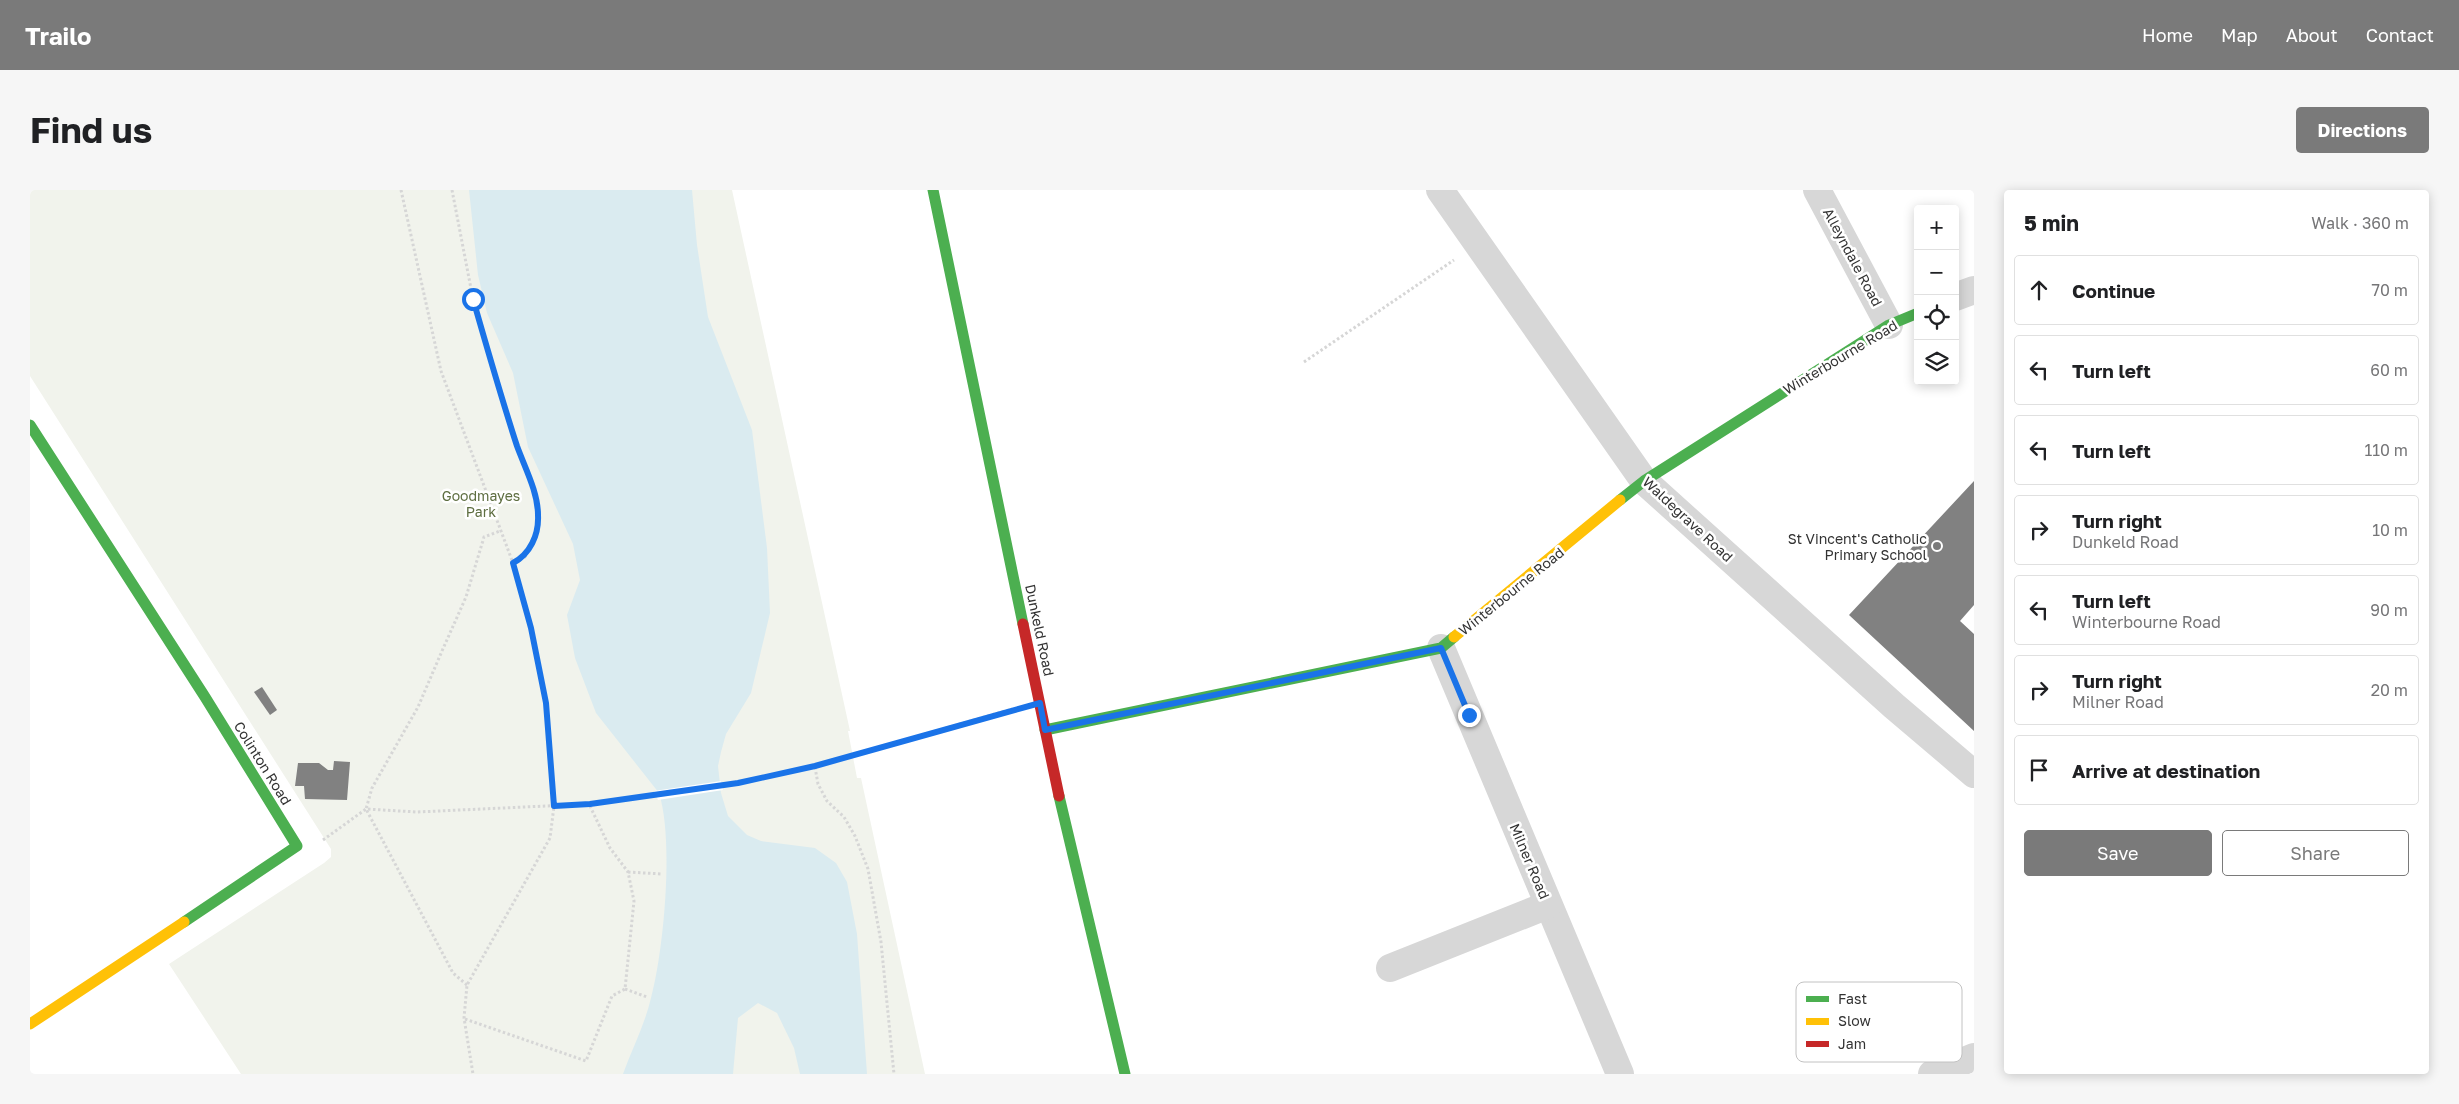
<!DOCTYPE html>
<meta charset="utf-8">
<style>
body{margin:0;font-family:"Golos Text",sans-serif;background:#f6f6f6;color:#202124}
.controls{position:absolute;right:15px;top:15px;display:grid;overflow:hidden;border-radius:5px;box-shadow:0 2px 12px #0003}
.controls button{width:45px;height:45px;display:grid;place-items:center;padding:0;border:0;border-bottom:1px solid #e0e0e0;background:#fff;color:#202124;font:25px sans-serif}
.stop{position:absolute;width:15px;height:15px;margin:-11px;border:4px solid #1a73e8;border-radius:50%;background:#fff}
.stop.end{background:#1a73e8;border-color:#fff;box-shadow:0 1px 5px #0008}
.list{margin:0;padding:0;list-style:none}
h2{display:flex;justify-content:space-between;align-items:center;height:65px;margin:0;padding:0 20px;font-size:21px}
h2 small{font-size:16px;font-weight:400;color:#757577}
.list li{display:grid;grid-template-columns:32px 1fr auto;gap:15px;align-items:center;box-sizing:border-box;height:70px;margin:0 10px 10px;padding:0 10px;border:1px solid #e0e0e0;border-radius:5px}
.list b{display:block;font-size:19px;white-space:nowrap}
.list p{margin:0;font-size:16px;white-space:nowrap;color:#757577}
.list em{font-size:16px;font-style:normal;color:#757577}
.actions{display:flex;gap:10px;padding:15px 20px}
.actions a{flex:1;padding:11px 0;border:1px solid #7a7a7a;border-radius:5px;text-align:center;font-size:18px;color:#7a7a7a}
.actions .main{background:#7a7a7a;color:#fff}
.icon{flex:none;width:28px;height:28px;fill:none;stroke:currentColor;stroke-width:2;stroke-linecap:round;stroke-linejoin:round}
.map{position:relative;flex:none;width:1944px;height:884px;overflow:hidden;border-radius:5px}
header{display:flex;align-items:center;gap:30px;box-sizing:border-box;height:70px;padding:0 25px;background:#7a7a7a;color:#fff}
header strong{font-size:24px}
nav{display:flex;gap:28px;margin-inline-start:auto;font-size:18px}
.intro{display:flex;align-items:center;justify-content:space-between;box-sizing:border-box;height:120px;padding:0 30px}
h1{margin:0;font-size:35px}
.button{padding:12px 22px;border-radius:5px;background:#7a7a7a;color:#fff;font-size:18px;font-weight:700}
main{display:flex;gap:30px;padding:0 30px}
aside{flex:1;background:#fff;border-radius:5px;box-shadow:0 2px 12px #0003}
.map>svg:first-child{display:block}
.green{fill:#f1f3ec}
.water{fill:#daebf0}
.pier{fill:#fff}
.building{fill:#818181}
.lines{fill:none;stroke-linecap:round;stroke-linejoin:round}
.path{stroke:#d6d6d6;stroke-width:3;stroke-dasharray:2.5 2.5;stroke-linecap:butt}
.street{stroke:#d7d7d7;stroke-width:28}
.fast{stroke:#4caf50;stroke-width:11}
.slow{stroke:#ffc107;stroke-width:11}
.jam{stroke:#c62828;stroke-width:11}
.route{stroke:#1a73e8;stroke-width:6}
.poi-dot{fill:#7a7a7a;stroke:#fff;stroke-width:2}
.labels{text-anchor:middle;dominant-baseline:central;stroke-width:5;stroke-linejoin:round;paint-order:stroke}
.street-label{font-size:14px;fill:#333;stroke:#fff}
.park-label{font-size:14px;fill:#5e6e41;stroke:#fff}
.poi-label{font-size:14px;fill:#333;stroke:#fff;text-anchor:end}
.key{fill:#fff;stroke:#c2c2c2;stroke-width:1}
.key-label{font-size:14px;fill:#333}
</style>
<header>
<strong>Trailo</strong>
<nav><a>Home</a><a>Map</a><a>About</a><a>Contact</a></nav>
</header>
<div class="intro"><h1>Find us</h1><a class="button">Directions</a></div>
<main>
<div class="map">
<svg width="1944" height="884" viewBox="0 0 1944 884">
<rect width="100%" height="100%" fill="#fff"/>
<path class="green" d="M 0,0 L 702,0 L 820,541 L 818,541 L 827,588 L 831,588 L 895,884 L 211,884 L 139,774 L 294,673 L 301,667 L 301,659 L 0,186 Z"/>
<path class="water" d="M 439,0 L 662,0 L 667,55 L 678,127 L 722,240 L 737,358 L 740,423 L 721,503 L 696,544 L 691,562 L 688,576 L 691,603 L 698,626 L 717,645 L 731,651 L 785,658 L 806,673 L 817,692 L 827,744 L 837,884 L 770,884 L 764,858 L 747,823 L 728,813 L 708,828 L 703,884 L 593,884 C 602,859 615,834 621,808 C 634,759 644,650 629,603 L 566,523 L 545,468 L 537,425 L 550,390 L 543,354 L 498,257 L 483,183 L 457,123 L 448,85 Z"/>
<path class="pier" d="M 691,591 L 693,600 L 628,610 L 624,601 Z"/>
<g class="building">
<path d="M 1944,291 L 1944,415 L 1930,431 L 1944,444 L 1944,541 L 1819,425 Z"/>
<path d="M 232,497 L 247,520 L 240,525 L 224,502 Z"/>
<path d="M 304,571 L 320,572 L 317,610 L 275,609 L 274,596 L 265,596 L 268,573 L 289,573 L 298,580 L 303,580 Z"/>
</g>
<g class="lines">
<g class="path">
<path d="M 371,0 L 411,181 L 483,373 L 501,438 L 516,513 L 522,582 L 524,616 L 520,648 L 437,795 L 434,828 L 443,884"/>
<path d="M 422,0 L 443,109 L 487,255 L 507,311 L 509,327 L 506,342 L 495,367 L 483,373"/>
<path d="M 1274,172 L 1424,70"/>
<path d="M 785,577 L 788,594 L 797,611 L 814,627 L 825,646 L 838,679 L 851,752 L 864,884"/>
<path d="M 293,650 L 336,619 L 387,622 L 559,614 L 708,593 L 785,576 L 982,519"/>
<path d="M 598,682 L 632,684"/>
<path d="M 437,795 L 423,783 L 336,619 L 342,598 L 388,517 L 412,461 L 436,407 L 454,347 L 470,341"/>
<path d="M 595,799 L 617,807"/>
<path d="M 435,829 L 556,871 L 582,806 L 595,799 L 604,711 L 598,682 L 580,658 L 559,614"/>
</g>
<g class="street">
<path d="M 1410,0 L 1614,291 L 1864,516 L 1944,584"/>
<path d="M 1787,0 L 1859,135"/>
<path d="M 1925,107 L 1944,100"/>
<path d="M 1411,458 L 1590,884"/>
<path d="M 1360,778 L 1518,715"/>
<path d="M 1902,884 L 1944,867"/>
</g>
<g class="fast">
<path d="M 903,0 L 993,434"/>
<path d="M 0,235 L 175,507 L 267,656 L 154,732"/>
<path d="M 1590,310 L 1614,291 L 1859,135 L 1888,123"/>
<path d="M 1015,540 L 1411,458 L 1424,447"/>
<path d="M 1029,606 L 1095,884"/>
</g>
<g class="slow">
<path d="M 1424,447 L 1590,310"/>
<path d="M 0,834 L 154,732"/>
</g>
<path class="jam" d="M 993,434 L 1029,606"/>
</g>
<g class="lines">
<path class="route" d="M 443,109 C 457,158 471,207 487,256 C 495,278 508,302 508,325 C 509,345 500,364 483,373 L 501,438 L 516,513 L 524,616 L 560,614 L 708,593 L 785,576 L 1010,513 L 1015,540 L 1411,458 L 1439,525"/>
</g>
<circle class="poi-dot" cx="1907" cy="356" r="5"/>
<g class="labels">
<g class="street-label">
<text transform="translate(1823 67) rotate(62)">Alleyndale Road</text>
<text transform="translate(1810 167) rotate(-31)">Winterbourne Road</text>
<text transform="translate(1658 329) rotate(43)">Waldegrave Road</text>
<text transform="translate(1481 401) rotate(-39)">Winterbourne Road</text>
<text transform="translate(1010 440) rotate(78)">Dunkeld Road</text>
<text transform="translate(233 573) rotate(58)">Colinton Road</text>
<text transform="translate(1500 671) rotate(67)">Milner Road</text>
</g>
<g class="park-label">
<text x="451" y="305">Goodmayes<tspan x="451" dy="16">Park</tspan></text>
</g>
<g class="poi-label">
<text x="1897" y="348">St Vincent's Catholic<tspan x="1897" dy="16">Primary School</tspan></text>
</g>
</g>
<rect x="1766" y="792" width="166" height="80" rx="8" class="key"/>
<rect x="1776" y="806" width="23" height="6" fill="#4caf50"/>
<rect x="1776" y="828" width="23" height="7" fill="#ffc107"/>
<rect x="1776" y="851" width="23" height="6" fill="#c62828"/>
<g class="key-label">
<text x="1808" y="814">Fast</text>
<text x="1808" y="836">Slow</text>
<text x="1808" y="859">Jam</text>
</g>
</svg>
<div class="controls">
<button>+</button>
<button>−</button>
<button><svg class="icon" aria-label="locate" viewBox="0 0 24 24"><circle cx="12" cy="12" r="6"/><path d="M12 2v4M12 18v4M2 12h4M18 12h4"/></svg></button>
<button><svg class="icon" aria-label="layers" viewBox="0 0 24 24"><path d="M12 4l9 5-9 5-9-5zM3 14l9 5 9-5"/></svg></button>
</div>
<div class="stop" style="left:443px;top:109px"></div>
<div class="stop end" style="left:1439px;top:525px"></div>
</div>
<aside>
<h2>5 min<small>Walk · 360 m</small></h2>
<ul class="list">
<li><svg class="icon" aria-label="ahead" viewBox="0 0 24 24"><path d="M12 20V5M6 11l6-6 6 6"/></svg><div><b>Continue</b></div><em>70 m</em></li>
<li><svg class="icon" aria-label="left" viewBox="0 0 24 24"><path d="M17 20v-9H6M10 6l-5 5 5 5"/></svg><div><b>Turn left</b></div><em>60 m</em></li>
<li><svg class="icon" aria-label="left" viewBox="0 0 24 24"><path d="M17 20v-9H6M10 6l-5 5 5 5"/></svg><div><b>Turn left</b></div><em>110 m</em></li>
<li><svg class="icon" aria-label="right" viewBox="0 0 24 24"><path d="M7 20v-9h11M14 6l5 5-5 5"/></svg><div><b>Turn right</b><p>Dunkeld Road</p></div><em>10 m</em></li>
<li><svg class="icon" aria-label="left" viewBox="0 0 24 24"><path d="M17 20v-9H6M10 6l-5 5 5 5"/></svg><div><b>Turn left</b><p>Winterbourne Road</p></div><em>90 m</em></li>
<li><svg class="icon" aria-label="right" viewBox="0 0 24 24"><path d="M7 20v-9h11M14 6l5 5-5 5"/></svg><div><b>Turn right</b><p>Milner Road</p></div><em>20 m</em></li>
<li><svg class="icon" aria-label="arrive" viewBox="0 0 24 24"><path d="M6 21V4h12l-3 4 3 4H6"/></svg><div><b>Arrive at destination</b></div></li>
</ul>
<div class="actions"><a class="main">Save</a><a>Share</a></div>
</aside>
</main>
